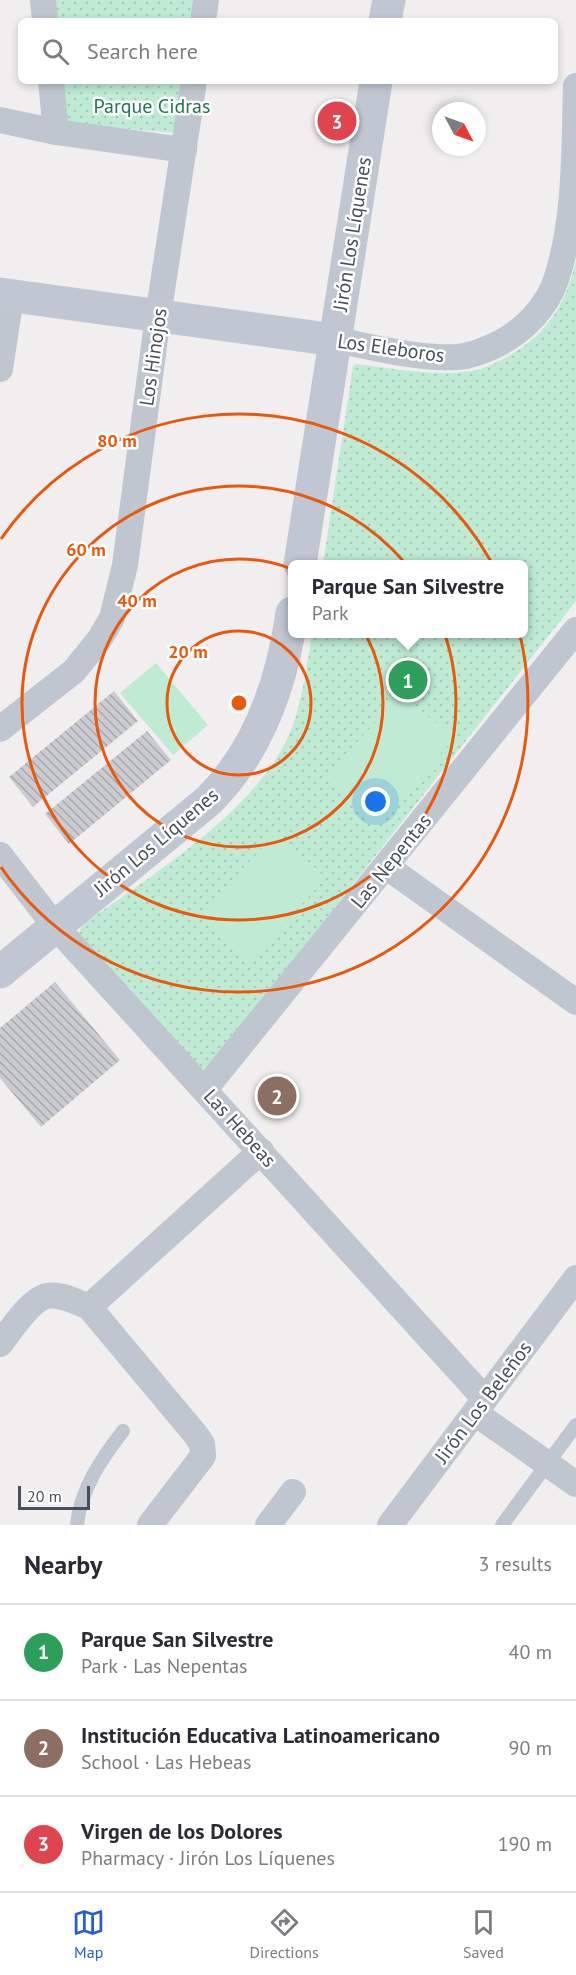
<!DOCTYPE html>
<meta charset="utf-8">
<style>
body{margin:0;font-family:"PT Sans",sans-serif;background:#f2f2f3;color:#2b2b33}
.compass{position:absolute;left:432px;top:102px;width:54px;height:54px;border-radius:50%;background:#fff;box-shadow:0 3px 9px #0003;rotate:131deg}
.scale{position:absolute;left:18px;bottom:15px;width:72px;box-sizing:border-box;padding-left:6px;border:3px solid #474f5a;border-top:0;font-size:16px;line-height:21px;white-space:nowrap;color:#474f5a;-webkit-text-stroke:4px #fff;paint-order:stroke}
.you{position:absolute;left:376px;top:802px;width:21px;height:21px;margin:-15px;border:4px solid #fff;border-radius:50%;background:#1a73e8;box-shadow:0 0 0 9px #1a73e833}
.badge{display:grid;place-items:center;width:39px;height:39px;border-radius:50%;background:#275dd1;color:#fff;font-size:20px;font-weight:700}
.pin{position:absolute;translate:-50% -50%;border:3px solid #fff;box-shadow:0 2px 6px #0006}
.popup{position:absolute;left:288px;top:560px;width:240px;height:78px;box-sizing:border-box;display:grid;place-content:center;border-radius:9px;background:#fff;filter:drop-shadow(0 2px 4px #0005);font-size:20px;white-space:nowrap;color:#7c7c81}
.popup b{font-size:22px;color:#2b2b33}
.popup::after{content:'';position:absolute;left:50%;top:100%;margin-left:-12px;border:12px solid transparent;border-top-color:#fff}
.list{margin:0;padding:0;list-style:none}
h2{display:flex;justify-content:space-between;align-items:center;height:78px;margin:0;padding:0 24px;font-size:26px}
h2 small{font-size:20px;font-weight:400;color:#7c7c81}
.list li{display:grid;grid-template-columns:39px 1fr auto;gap:18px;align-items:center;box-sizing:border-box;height:96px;padding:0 24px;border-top:2px solid #e1e1e2}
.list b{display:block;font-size:22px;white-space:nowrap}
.list p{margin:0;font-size:20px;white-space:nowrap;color:#7c7c81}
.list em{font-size:20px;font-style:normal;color:#7c7c81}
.icon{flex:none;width:33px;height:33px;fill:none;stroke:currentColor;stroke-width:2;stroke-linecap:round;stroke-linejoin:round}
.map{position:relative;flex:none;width:576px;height:1525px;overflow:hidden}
.search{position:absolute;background:#fff;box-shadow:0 3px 9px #0003;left:18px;right:18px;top:18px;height:66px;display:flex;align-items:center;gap:15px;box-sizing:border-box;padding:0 21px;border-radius:9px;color:#7c7c81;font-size:22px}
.sheet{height:366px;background:#fff}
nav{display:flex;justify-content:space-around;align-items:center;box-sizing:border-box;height:84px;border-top:2px solid #e1e1e2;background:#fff;font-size:16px;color:#7c7c81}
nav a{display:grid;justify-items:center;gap:3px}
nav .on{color:#275dd1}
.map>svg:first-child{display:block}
.grass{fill:url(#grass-dots)}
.garden{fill:#bfebd5}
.building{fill:url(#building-back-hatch)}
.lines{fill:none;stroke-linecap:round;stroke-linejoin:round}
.lane{stroke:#bfc6cf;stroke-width:14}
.street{stroke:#bfc6cf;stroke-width:26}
.secondary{stroke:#c0c7d3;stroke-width:33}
.ring{fill:none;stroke:#e8590c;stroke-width:3}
.labels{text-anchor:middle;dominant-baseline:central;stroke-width:5;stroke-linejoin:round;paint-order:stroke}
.park-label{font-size:20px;fill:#1e7554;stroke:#fff}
.street-label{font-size:20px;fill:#474f5a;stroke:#fff}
.centre{fill:#e8590c;stroke:#fff;stroke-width:3}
.ring-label{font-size:18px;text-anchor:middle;font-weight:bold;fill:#e8590c;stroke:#fff;stroke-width:5;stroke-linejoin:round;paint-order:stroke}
</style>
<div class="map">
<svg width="576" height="1525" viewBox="0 0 576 1525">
<defs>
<pattern id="grass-dots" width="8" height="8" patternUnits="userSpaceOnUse" patternTransform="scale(1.5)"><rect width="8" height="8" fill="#bfebd5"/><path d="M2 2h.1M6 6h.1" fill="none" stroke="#a6cbb9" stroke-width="1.8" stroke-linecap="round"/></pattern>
<pattern id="building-back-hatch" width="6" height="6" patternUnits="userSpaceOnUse" patternTransform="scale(1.5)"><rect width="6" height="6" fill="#cbccd2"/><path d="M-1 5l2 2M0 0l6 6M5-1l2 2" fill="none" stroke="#a7a8ad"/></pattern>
</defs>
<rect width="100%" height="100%" fill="#f0eeee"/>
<g class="grass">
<path d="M 54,0 L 193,0 L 190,21 L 56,21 Z"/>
<path d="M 60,81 L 182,81 L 175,133 L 71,124 L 62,112 Z"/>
<path d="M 576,261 L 576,601 L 209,1067 L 202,1069 L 78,935 L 82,925 C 153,874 268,805 295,719 C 303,692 308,661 312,634 L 524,634 L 524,564 L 323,564 L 353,366 L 356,364 C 393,368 434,377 471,371 C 483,370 495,363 505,358 C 546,336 566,305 576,261 Z"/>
</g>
<g class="garden">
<path d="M 156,663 L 208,725 L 173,755 L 120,693 Z"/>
<path d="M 402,693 L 454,739 L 379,824 L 325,777 Z"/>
<path d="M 277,832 L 326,878 L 250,960 L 201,913 Z"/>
</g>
<g class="building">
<path d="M 114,691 L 138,721 L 33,807 L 9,777 Z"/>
<path d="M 147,731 L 171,760 L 69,844 L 45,814 Z"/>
<path d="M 55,982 L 120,1060 L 41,1127 L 0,1078 L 0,1028 Z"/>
</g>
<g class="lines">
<g class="lane">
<path d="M 77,1525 C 80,1490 102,1458 123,1431"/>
<path d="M 502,1525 L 576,1425"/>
</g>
<g class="street">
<path d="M 43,0 L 45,21"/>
<path d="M 203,21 L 206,0"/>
<path d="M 51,81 L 56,132"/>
<path d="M 0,120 L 56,132 L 184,150"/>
<path d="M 335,340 C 374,347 416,359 457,357 C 472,356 486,350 500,343 C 524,330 547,307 556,280 C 576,220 574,150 576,86"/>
<path d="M 0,369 L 11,296"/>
<path d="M 0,729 L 74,671 L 99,640 L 112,618 L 125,565 L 158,316 L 194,81"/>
<path d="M 0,855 L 55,926 L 485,1399"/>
<path d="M 387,867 L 576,1002"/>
<path d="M 205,1089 L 576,630"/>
<path d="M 89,1307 L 261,1151"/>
<path d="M 0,1344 C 10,1331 31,1299 47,1296 C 61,1293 76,1302 89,1307 L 196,1435 L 202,1444 L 203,1456 L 150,1525"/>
<path d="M 475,1413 L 576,1484"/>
<path d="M 268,1525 L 293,1492"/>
<path d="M 390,1525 L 576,1278"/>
</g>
<g class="secondary">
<path d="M 385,21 L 389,0"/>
<path d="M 0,294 L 335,340"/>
<path d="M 300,564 L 376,81"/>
<path d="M 0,972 L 208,801 C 259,751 282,684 292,613"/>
</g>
</g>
<g class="ring">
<circle cx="239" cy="703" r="72"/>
<circle cx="239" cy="703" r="144"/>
<circle cx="239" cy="703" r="217"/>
<path d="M1 539A289 289 0 1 1 1 867"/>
</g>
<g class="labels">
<g class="park-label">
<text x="152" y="106">Parque Cidras</text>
</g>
<g class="street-label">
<text transform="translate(352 234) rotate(-81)">Jirón Los Líquenes</text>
<text transform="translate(391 348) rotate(8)">Los Eleboros</text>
<text transform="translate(153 357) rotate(-82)">Los Hinojos</text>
<text transform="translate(156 842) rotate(-40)">Jirón Los Líquenes</text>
<text transform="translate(391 861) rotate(-51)">Las Nepentas</text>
<text transform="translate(240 1128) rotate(48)">Las Hebeas</text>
<text transform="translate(483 1402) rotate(-53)">Jirón Los Beleños</text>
</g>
</g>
<circle cx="239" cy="703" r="9" class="centre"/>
<g class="ring-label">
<text x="117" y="447">80 m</text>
<text x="86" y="556">60 m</text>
<text x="137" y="607">40 m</text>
<text x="188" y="658">20 m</text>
</g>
</svg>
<svg class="compass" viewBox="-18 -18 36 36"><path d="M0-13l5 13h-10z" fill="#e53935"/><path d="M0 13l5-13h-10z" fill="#7c7c81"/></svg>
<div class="scale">20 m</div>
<div class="you"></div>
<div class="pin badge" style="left:408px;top:680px;background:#2e9e5b">1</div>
<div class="popup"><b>Parque San Silvestre</b>Park</div>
<div class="pin badge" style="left:277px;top:1096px;background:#8d6e63">2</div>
<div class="pin badge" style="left:337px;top:121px;background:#e0444e">3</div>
<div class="search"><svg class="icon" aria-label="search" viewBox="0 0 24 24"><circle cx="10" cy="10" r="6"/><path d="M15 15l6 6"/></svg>Search here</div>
</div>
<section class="sheet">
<h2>Nearby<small>3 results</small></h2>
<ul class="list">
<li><span class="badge" style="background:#2e9e5b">1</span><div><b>Parque San Silvestre</b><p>Park · Las Nepentas</p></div><em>40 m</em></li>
<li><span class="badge" style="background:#8d6e63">2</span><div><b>Institución Educativa Latinoamericano</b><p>School · Las Hebeas</p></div><em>90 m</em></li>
<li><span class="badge" style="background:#e0444e">3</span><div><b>Virgen de los Dolores</b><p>Pharmacy · Jirón Los Líquenes</p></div><em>190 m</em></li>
</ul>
</section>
<nav>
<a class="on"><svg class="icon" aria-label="map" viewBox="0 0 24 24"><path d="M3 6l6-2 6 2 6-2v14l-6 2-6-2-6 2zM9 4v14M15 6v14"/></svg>Map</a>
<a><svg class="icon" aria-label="directions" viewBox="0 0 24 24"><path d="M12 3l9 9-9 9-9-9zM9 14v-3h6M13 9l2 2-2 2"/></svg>Directions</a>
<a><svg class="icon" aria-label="saved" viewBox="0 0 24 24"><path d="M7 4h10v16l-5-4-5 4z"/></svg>Saved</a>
</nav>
